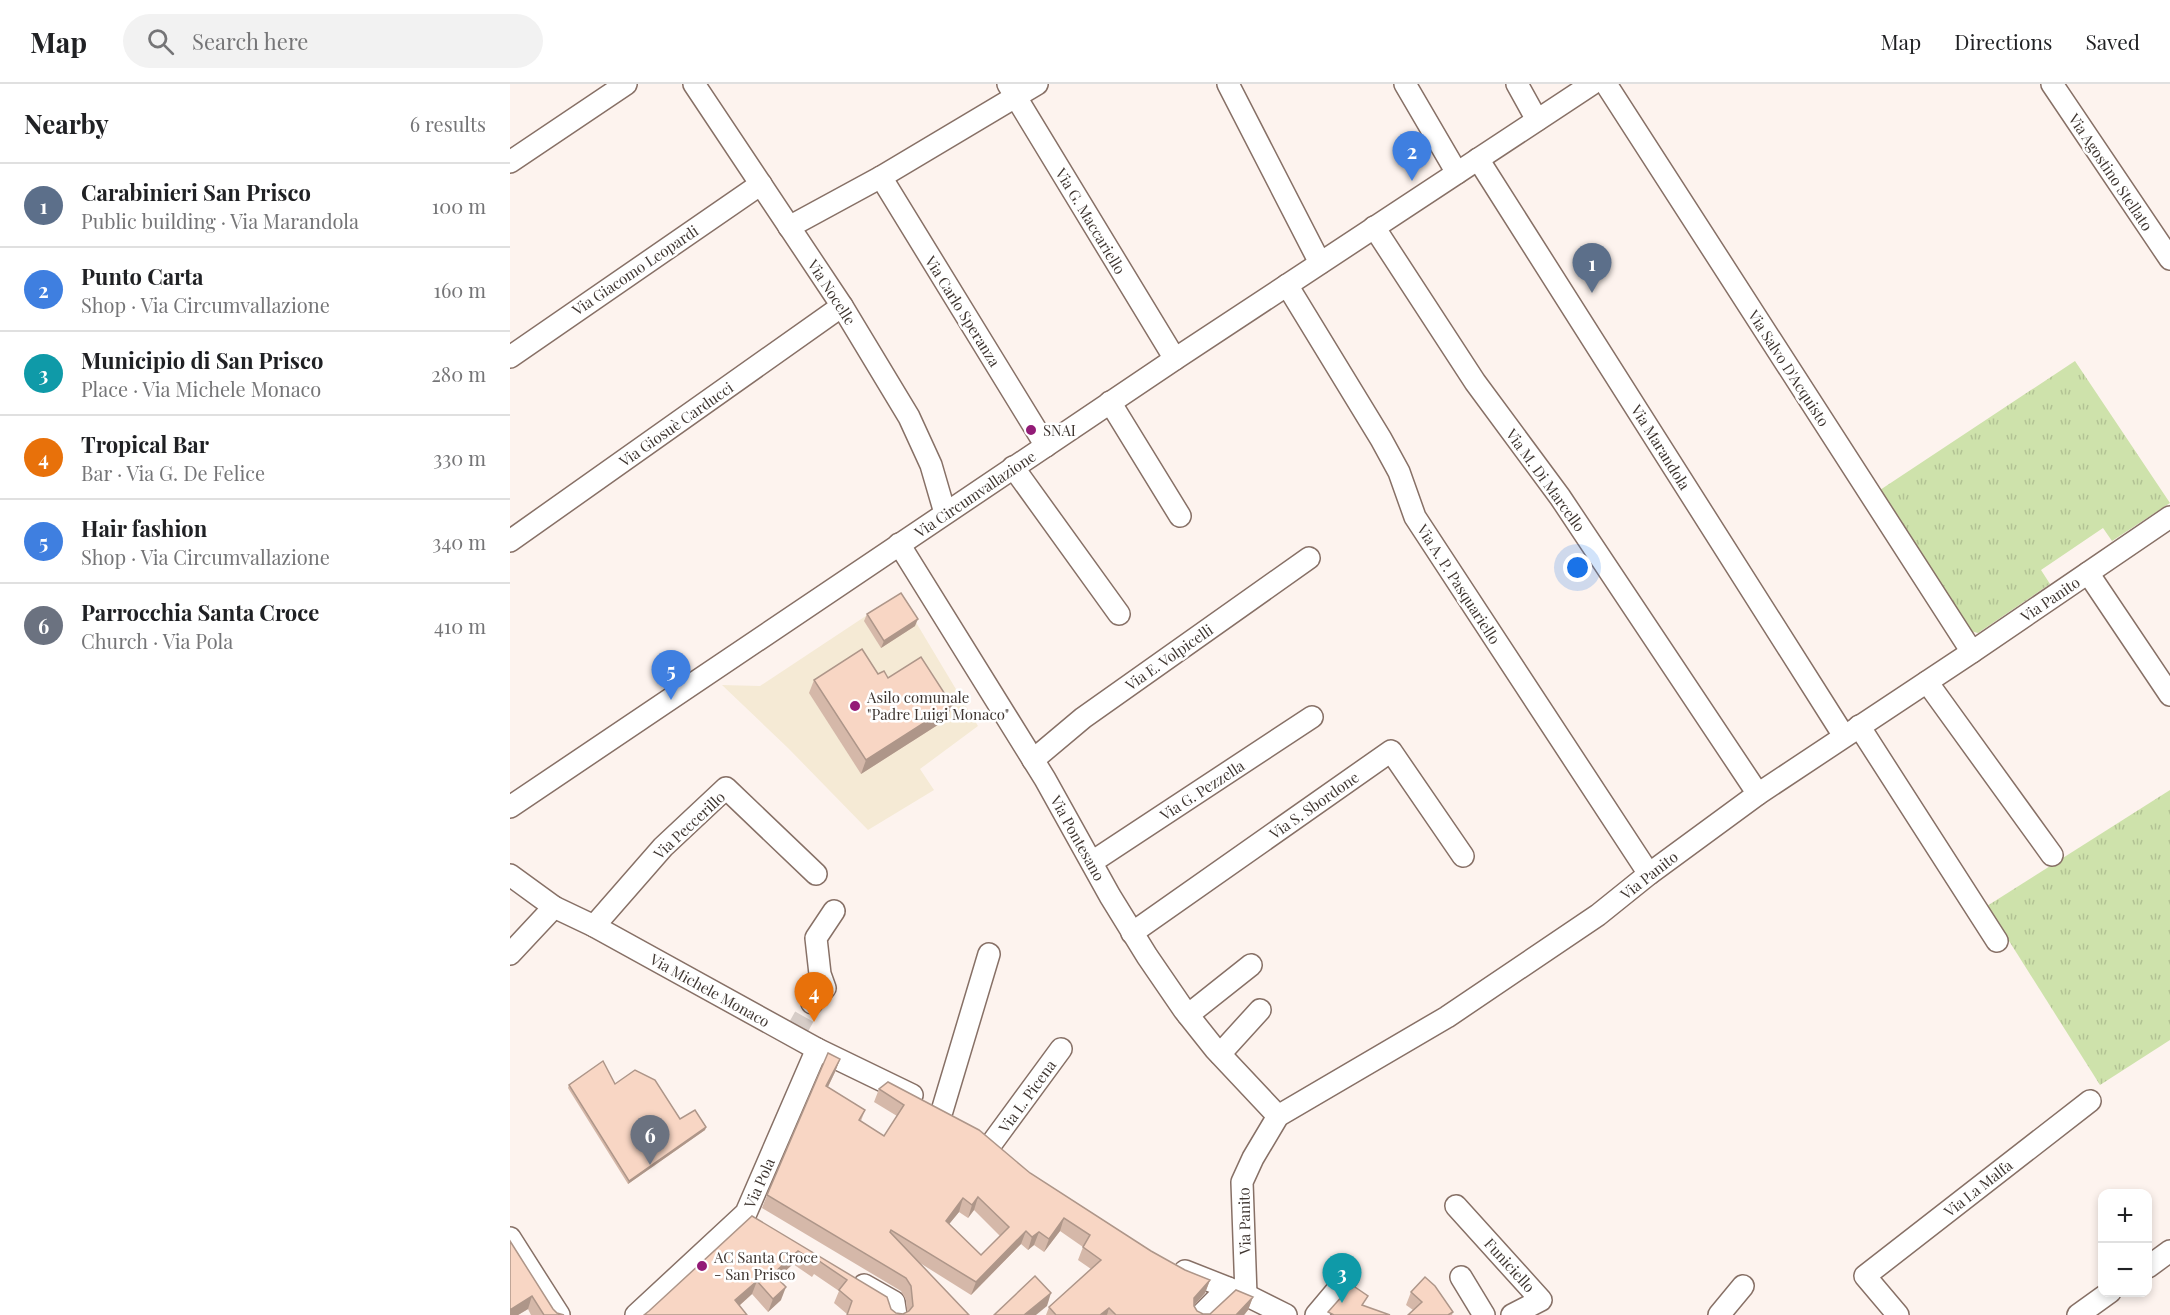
<!DOCTYPE html>
<meta charset="utf-8">
<style>
body{margin:0;font-family:"Playfair Display",serif;background:#f2f2f2;color:#202124}
.controls{position:absolute;right:18px;bottom:18px;display:grid;overflow:hidden;border-radius:12px;box-shadow:0 3px 9px #0003}
.controls button{width:54px;height:54px;display:grid;place-items:center;padding:0;border:0;border-bottom:2px solid #e0e0e0;background:#fff;color:#202124;font:30px sans-serif}
.you{position:absolute;left:1068px;top:484px;width:21px;height:21px;margin:-15px;border:4px solid #fff;border-radius:50%;background:#1a73e8;box-shadow:0 0 0 9px #1a73e833}
.badge{display:grid;place-items:center;width:39px;height:39px;border-radius:50%;background:#7c3aed;color:#fff;font-size:20px;font-weight:700}
.pin{position:absolute;translate:-50% -50px;filter:drop-shadow(0 2px 3px #0008)}
.pin::after{content:'';position:absolute;top:32px;width:21px;height:18px;background:inherit;clip-path:polygon(0 0,100% 0,50% 100%)}
.list{margin:0;padding:0;list-style:none}
h2{display:flex;justify-content:space-between;align-items:center;height:78px;margin:0;padding:0 24px;font-size:26px}
h2 small{font-size:20px;font-weight:400;color:#757577}
.list li{display:grid;grid-template-columns:39px 1fr auto;gap:18px;align-items:center;box-sizing:border-box;height:84px;padding:0 24px;border-top:2px solid #e0e0e0}
.list b{display:block;font-size:22px;white-space:nowrap}
.list p{margin:0;font-size:20px;white-space:nowrap;color:#757577}
.list em{font-size:20px;font-style:normal;color:#757577}
.icon{flex:none;width:33px;height:33px;fill:none;stroke:currentColor;stroke-width:2;stroke-linecap:round;stroke-linejoin:round}
.map{position:relative;flex:none;width:1660px;height:1231px;overflow:hidden}
header{display:flex;align-items:center;gap:36px;box-sizing:border-box;height:84px;padding:0 30px;background:#fff;border-bottom:2px solid #e0e0e0}
header strong{font-size:28px}
nav{display:flex;gap:33px;margin-inline-start:auto;font-size:21px}
.search{width:420px;height:54px;background:#f2f2f2;display:flex;align-items:center;gap:15px;box-sizing:border-box;padding:0 21px;border-radius:33px;color:#757577;font-size:22px}
main{display:flex}
aside{flex:1;background:#fff}
.map>svg:first-child{display:block}
.education{fill:#f5ead5}
.grass{fill:url(#grass-tufts)}
.lines{fill:none;stroke-linecap:round;stroke-linejoin:round}
.minor-tunnel{stroke:#d7cdc8;stroke-width:21;stroke-dasharray:21 10;stroke-linecap:butt}
.minor-casing{stroke:#877066;stroke-width:24}
.minor{stroke:#fff;stroke-width:21}
.wall{fill:#d5b8a9;fill-rule:evenodd}
.shaded-wall{fill:#ae9689}
.building{fill:#f8d6c4;stroke:#ae9689;stroke-width:1.5;fill-rule:evenodd}
.poi-dot{fill:#931b77;stroke:#fff;stroke-width:2}
.labels{text-anchor:middle;dominant-baseline:central;stroke-width:5;stroke-linejoin:round;paint-order:stroke}
.street-label{font-size:15px;fill:#3f3631;stroke:#fff}
.poi-label{font-size:15px;fill:#3f3631;stroke:#fff;text-anchor:start}
</style>
<header>
<strong>Map</strong>
<div class="search"><svg class="icon" aria-label="search" viewBox="0 0 24 24"><circle cx="10" cy="10" r="6"/><path d="M15 15l6 6"/></svg>Search here</div>
<nav><a>Map</a><a>Directions</a><a>Saved</a></nav>
</header>
<main>
<aside>
<h2>Nearby<small>6 results</small></h2>
<ul class="list">
<li><span class="badge" style="background:#5c6f8a">1</span><div><b>Carabinieri San Prisco</b><p>Public building · Via Marandola</p></div><em>100 m</em></li>
<li><span class="badge" style="background:#3f7fe0">2</span><div><b>Punto Carta</b><p>Shop · Via Circumvallazione</p></div><em>160 m</em></li>
<li><span class="badge" style="background:#0f9aa8">3</span><div><b>Municipio di San Prisco</b><p>Place · Via Michele Monaco</p></div><em>280 m</em></li>
<li><span class="badge" style="background:#e8710a">4</span><div><b>Tropical Bar</b><p>Bar · Via G. De Felice</p></div><em>330 m</em></li>
<li><span class="badge" style="background:#3f7fe0">5</span><div><b>Hair fashion</b><p>Shop · Via Circumvallazione</p></div><em>340 m</em></li>
<li><span class="badge" style="background:#6b7280">6</span><div><b>Parrocchia Santa Croce</b><p>Church · Via Pola</p></div><em>410 m</em></li>
</ul>
</aside>
<div class="map">
<svg width="1660" height="1231" viewBox="0 0 1660 1231">
<defs>
<pattern id="grass-tufts" width="24" height="20" patternUnits="userSpaceOnUse" patternTransform="scale(1.5)"><rect width="24" height="20" fill="#cee2ab"/><path d="M3 7l-1-3M5 7V3M7 7l1-3M15 17l-1-3M17 17v-4M19 17l1-3" fill="none" stroke="#b2c294"/></pattern>
</defs>
<rect width="100%" height="100%" fill="#fdf3ee"/>
<path class="education" d="M 389,510 L 468,642 L 410,685 L 424,706 L 358,746 L 278,664 L 212,601 L 250,602 Z"/>
<g class="grass">
<path d="M 1565,277 L 1660,419 L 1602,457 L 1593,444 L 1531,486 L 1540,500 L 1468,549 L 1460,547 L 1370,406 Z"/>
<path d="M 1660,706 L 1660,956 L 1590,1001 L 1477,822 Z"/>
</g>
<g class="lines">
<path class="minor-tunnel" d="M 284,951 L 302,919"/>
<g class="minor-casing">
<g id="minor">
<path d="M 184,0 L 332,222 L 399,333 L 421,381 L 435,429"/>
<path d="M 498,0 L 665,275"/>
<path d="M 718,0 L 810,179"/>
<path d="M 895,0 L 947,89"/>
<path d="M 1007,0 L 1027,36"/>
<path d="M 1096,0 L 1462,568"/>
<path d="M 1542,0 L 1660,175"/>
<path d="M 968,75 L 1334,652"/>
<path d="M 0,78 L 116,0"/>
<path d="M 371,93 L 536,362"/>
<path d="M 279,143 L 371,93 L 527,0"/>
<path d="M 864,143 L 965,298 L 1050,413 L 1248,710"/>
<path d="M 777,201 L 871,355 L 889,388 L 905,433 L 1139,790"/>
<path d="M 0,273 L 251,100"/>
<path d="M 600,318 L 670,432"/>
<path d="M 503,383 L 609,530"/>
<path d="M 0,457 L 332,222"/>
<path d="M 389,460 L 535,695 L 600,812 L 637,872 L 674,926 L 705,965 L 768,1032"/>
<path d="M 1578,489 L 1660,611"/>
<path d="M 1417,598 L 1542,771"/>
<path d="M 1349,642 L 1487,857"/>
<path d="M 523,676 L 573,634 L 799,474"/>
<path d="M 0,723 L 665,275 L 1082,0"/>
<path d="M 582,778 L 802,633"/>
<path d="M 0,791 L 44,823 L 84,842 L 307,965 L 402,1011"/>
<path d="M 84,842 L 153,763 L 216,704 L 306,790"/>
<path d="M 622,849 L 881,667 L 953,772"/>
<path d="M 0,870 L 44,823"/>
<path d="M 302,919 L 315,904 L 310,890 L 306,854 L 324,827"/>
<path d="M 678,931 L 741,881"/>
<path d="M 710,970 L 750,926"/>
<path d="M 432,1027 L 479,870"/>
<path d="M 482,1059 L 551,965"/>
<path d="M 946,1122 L 1031,1216 L 1002,1231"/>
<path d="M 0,1154 L 49,1231"/>
<path d="M 1638,1183 L 1660,1167"/>
<path d="M 675,1187 L 736,1211 L 776,1231"/>
<path d="M 951,1193 L 974,1231"/>
<path d="M 354,1201 L 384,1218 L 386,1231"/>
<path d="M 736,1211 L 732,1098 L 743,1074 L 768,1032 L 937,933 L 1088,831 L 1139,790 L 1248,710 L 1462,568 L 1660,433"/>
<path d="M 126,1231 L 236,1129 L 307,965"/>
<path d="M 691,1231 L 718,1204"/>
<path d="M 806,1231 L 838,1193"/>
<path d="M 1209,1231 L 1233,1202"/>
<path d="M 1388,1231 L 1355,1192 L 1580,1017"/>
<path d="M 1568,1231 L 1600,1208"/>
</g>
</g>
<use href="#minor" class="minor"/>
</g>
<g class="wall">
<path d="M 357,530 L 405,542 L 371,564 L 354,537 Z"/>
<path d="M 368,590 L 378,594 L 437,635 L 351,690 L 299,609 L 304,596 Z"/>
<path d="M 330,975 L 325,988 L 318,1003 L 355,1026 L 351,1037 L 374,1052 L 387,1032 L 364,1018 L 369,1005 L 520,1089 L 641,1167 L 675,1186 L 700,1196 L 695,1209 L 684,1222 L 687,1227 L 693,1230 L 700,1230 L 743,1213 L 738,1226 L 734,1231 L 536,1231 L 539,1223 L 581,1185 L 568,1176 L 573,1163 L 550,1147 L 534,1168 L 524,1161 L 518,1166 L 511,1160 L 461,1211 L 410,1179 L 459,1231 L 337,1231 L 337,1230 L 324,1219 L 329,1207 L 304,1190 L 302,1193 L 283,1180 L 267,1194 L 271,1216 L 258,1228 L 242,1210 L 230,1221 L 139,1227 L 242,1132 L 386,1229 L 393,1230 L 397,1228 L 396,1216 L 391,1207 L 252,1124 L 257,1111 ZM 464,1126 L 490,1152 L 471,1171 L 439,1140 L 449,1128 L 458,1134 Z"/>
<path d="M 105,1000 L 170,1035 L 196,1043 L 195,1046 L 118,1100 L 58,1004 L 59,1001 Z"/>
<path d="M 0,1157 L 43,1225 L 47,1229 L 54,1231 L 21,1231 L 18,1225 L 8,1231 L 0,1231 Z"/>
<path d="M 901,1208 L 943,1228 L 942,1231 L 898,1231 L 903,1226 L 896,1221 Z"/>
</g>
<g class="shaded-wall">
<path d="M 408,535 L 405,542 L 371,564 L 374,557 Z"/>
<path d="M 442,621 L 437,635 L 351,690 L 356,676 Z"/>
<path d="M 330,975 L 325,988 L 312,1015 L 316,1002 Z"/>
<path d="M 196,1043 L 195,1046 L 118,1100 L 119,1097 Z"/>
<path d="M 468,1113 L 464,1126 L 458,1134 L 462,1121 Z"/>
<path d="M 453,1114 L 449,1128 L 431,1150 L 436,1137 Z"/>
<path d="M 554,1134 L 550,1147 L 534,1168 L 539,1155 Z"/>
<path d="M 516,1147 L 511,1160 L 461,1211 L 466,1198 Z"/>
<path d="M 529,1148 L 524,1161 L 518,1166 L 522,1153 Z"/>
<path d="M 288,1167 L 283,1180 L 258,1203 L 263,1190 Z"/>
<path d="M 700,1196 L 695,1209 L 679,1227 L 684,1214 Z"/>
<path d="M 247,1197 L 242,1210 L 221,1229 L 225,1216 Z"/>
<path d="M 276,1203 L 271,1216 L 258,1228 L 263,1215 Z"/>
<path d="M 541,1209 L 537,1222 L 526,1231 L 514,1231 Z"/>
<path d="M 22,1212 L 18,1225 L 8,1231 L 0,1231 L 0,1226 Z"/>
<path d="M 743,1213 L 738,1226 L 734,1231 L 726,1231 Z"/>
<path d="M 599,1224 L 597,1231 L 590,1231 Z"/>
</g>
<g class="building">
<path d="M 391,509 L 408,535 L 374,557 L 357,530 Z"/>
<path d="M 352,565 L 368,590 L 374,587 L 378,594 L 411,573 L 442,621 L 356,676 L 304,596 Z"/>
<path d="M 318,969 L 330,975 L 316,1002 L 355,1026 L 349,1036 L 374,1052 L 394,1021 L 369,1005 L 378,998 L 469,1046 L 520,1089 L 641,1167 L 675,1186 L 700,1196 L 684,1214 L 684,1222 L 687,1227 L 693,1230 L 700,1230 L 726,1206 L 743,1213 L 726,1231 L 606,1231 L 599,1224 L 590,1231 L 546,1231 L 539,1223 L 591,1176 L 573,1163 L 580,1151 L 554,1134 L 539,1155 L 529,1148 L 522,1153 L 516,1147 L 466,1198 L 381,1146 L 380,1148 L 459,1231 L 337,1231 L 342,1217 L 329,1206 L 337,1196 L 309,1177 L 307,1179 L 288,1167 L 263,1190 L 276,1203 L 263,1215 L 247,1197 L 225,1216 L 237,1231 L 134,1231 L 139,1227 L 242,1132 L 377,1213 L 381,1225 L 386,1229 L 393,1230 L 399,1227 L 403,1222 L 401,1202 L 396,1194 L 257,1111 ZM 468,1113 L 499,1143 L 471,1171 L 436,1137 L 453,1114 L 462,1121 Z"/>
<path d="M 93,977 L 105,1000 L 125,986 L 145,996 L 170,1035 L 185,1026 L 196,1043 L 119,1097 L 59,1001 Z"/>
<path d="M 0,1157 L 43,1225 L 47,1229 L 54,1231 L 34,1231 L 22,1212 L 0,1226 Z"/>
<path d="M 525,1192 L 541,1209 L 514,1231 L 484,1231 Z"/>
<path d="M 915,1193 L 925,1202 L 943,1228 L 938,1231 L 898,1231 L 912,1218 L 901,1208 Z"/>
<path d="M 842,1201 L 858,1212 L 852,1221 L 880,1231 L 824,1231 L 818,1228 Z"/>
</g>
<g class="poi-dot">
<circle cx="521" cy="346" r="6"/>
<circle cx="345" cy="622" r="6"/>
<circle cx="192" cy="1182" r="6"/>
</g>
<g class="labels">
<g class="street-label">
<text transform="translate(1601 88) rotate(56)">Via Agostino Stellato</text>
<text transform="translate(581 137) rotate(59)">Via G. Maccariello</text>
<text transform="translate(125 186) rotate(-34)">Via Giacomo Leopardi</text>
<text transform="translate(322 208) rotate(57)">Via Nocelle</text>
<text transform="translate(453 227) rotate(58)">Via Carlo Speranza</text>
<text transform="translate(1279 284) rotate(57)">Via Salvo D'Acquisto</text>
<text transform="translate(166 340) rotate(-35)">Via Giosuè Carducci</text>
<text transform="translate(1151 363) rotate(58)">Via Marandola</text>
<text transform="translate(1036 396) rotate(54)">Via M. Di Marcello</text>
<text transform="translate(465 410) rotate(-34)">Via Circumvallazione</text>
<text transform="translate(949 500) rotate(57)">Via A. P. Pasquariello</text>
<text transform="translate(1540 515) rotate(-34)">Via Panito</text>
<text transform="translate(659 573) rotate(-35)">Via E. Volpicelli</text>
<text transform="translate(692 706) rotate(-33)">Via G. Pezzella</text>
<text transform="translate(804 721) rotate(-35)">Via S. Sbordone</text>
<text transform="translate(179 741) rotate(-43)">Via Peccerillo</text>
<text transform="translate(568 754) rotate(61)">Via Pontesano</text>
<text transform="translate(1139 791) rotate(-38)">Via Panito</text>
<text transform="translate(200 906) rotate(29)">Via Michele Monaco</text>
<text transform="translate(517 1012) rotate(-54)">Via L. Picena</text>
<text transform="translate(249 1099) rotate(-66)">Via Pola</text>
<text transform="translate(1468 1104) rotate(-38)">Via La Malfa</text>
<text transform="translate(734 1137) rotate(-91)">Via Panito</text>
<text transform="translate(1000 1181) rotate(48)">Funiciello</text>
</g>
<g class="poi-label">
<text x="533" y="346">SNAI</text>
<text x="357" y="613">Asilo comunale<tspan x="357" dy="17">"Padre Luigi Monaco"</tspan></text>
<text x="204" y="1173">AC Santa Croce<tspan x="204" dy="17">- San Prisco</tspan></text>
</g>
</g>
</svg>
<div class="controls">
<button>+</button>
<button>−</button>
</div>
<div class="you"></div>
<div class="pin badge" style="left:1082px;top:209px;background:#5c6f8a">1</div>
<div class="pin badge" style="left:902px;top:97px;background:#3f7fe0">2</div>
<div class="pin badge" style="left:832px;top:1219px;background:#0f9aa8">3</div>
<div class="pin badge" style="left:304px;top:938px;background:#e8710a">4</div>
<div class="pin badge" style="left:161px;top:616px;background:#3f7fe0">5</div>
<div class="pin badge" style="left:140px;top:1081px;background:#6b7280">6</div>
</div>
</main>
